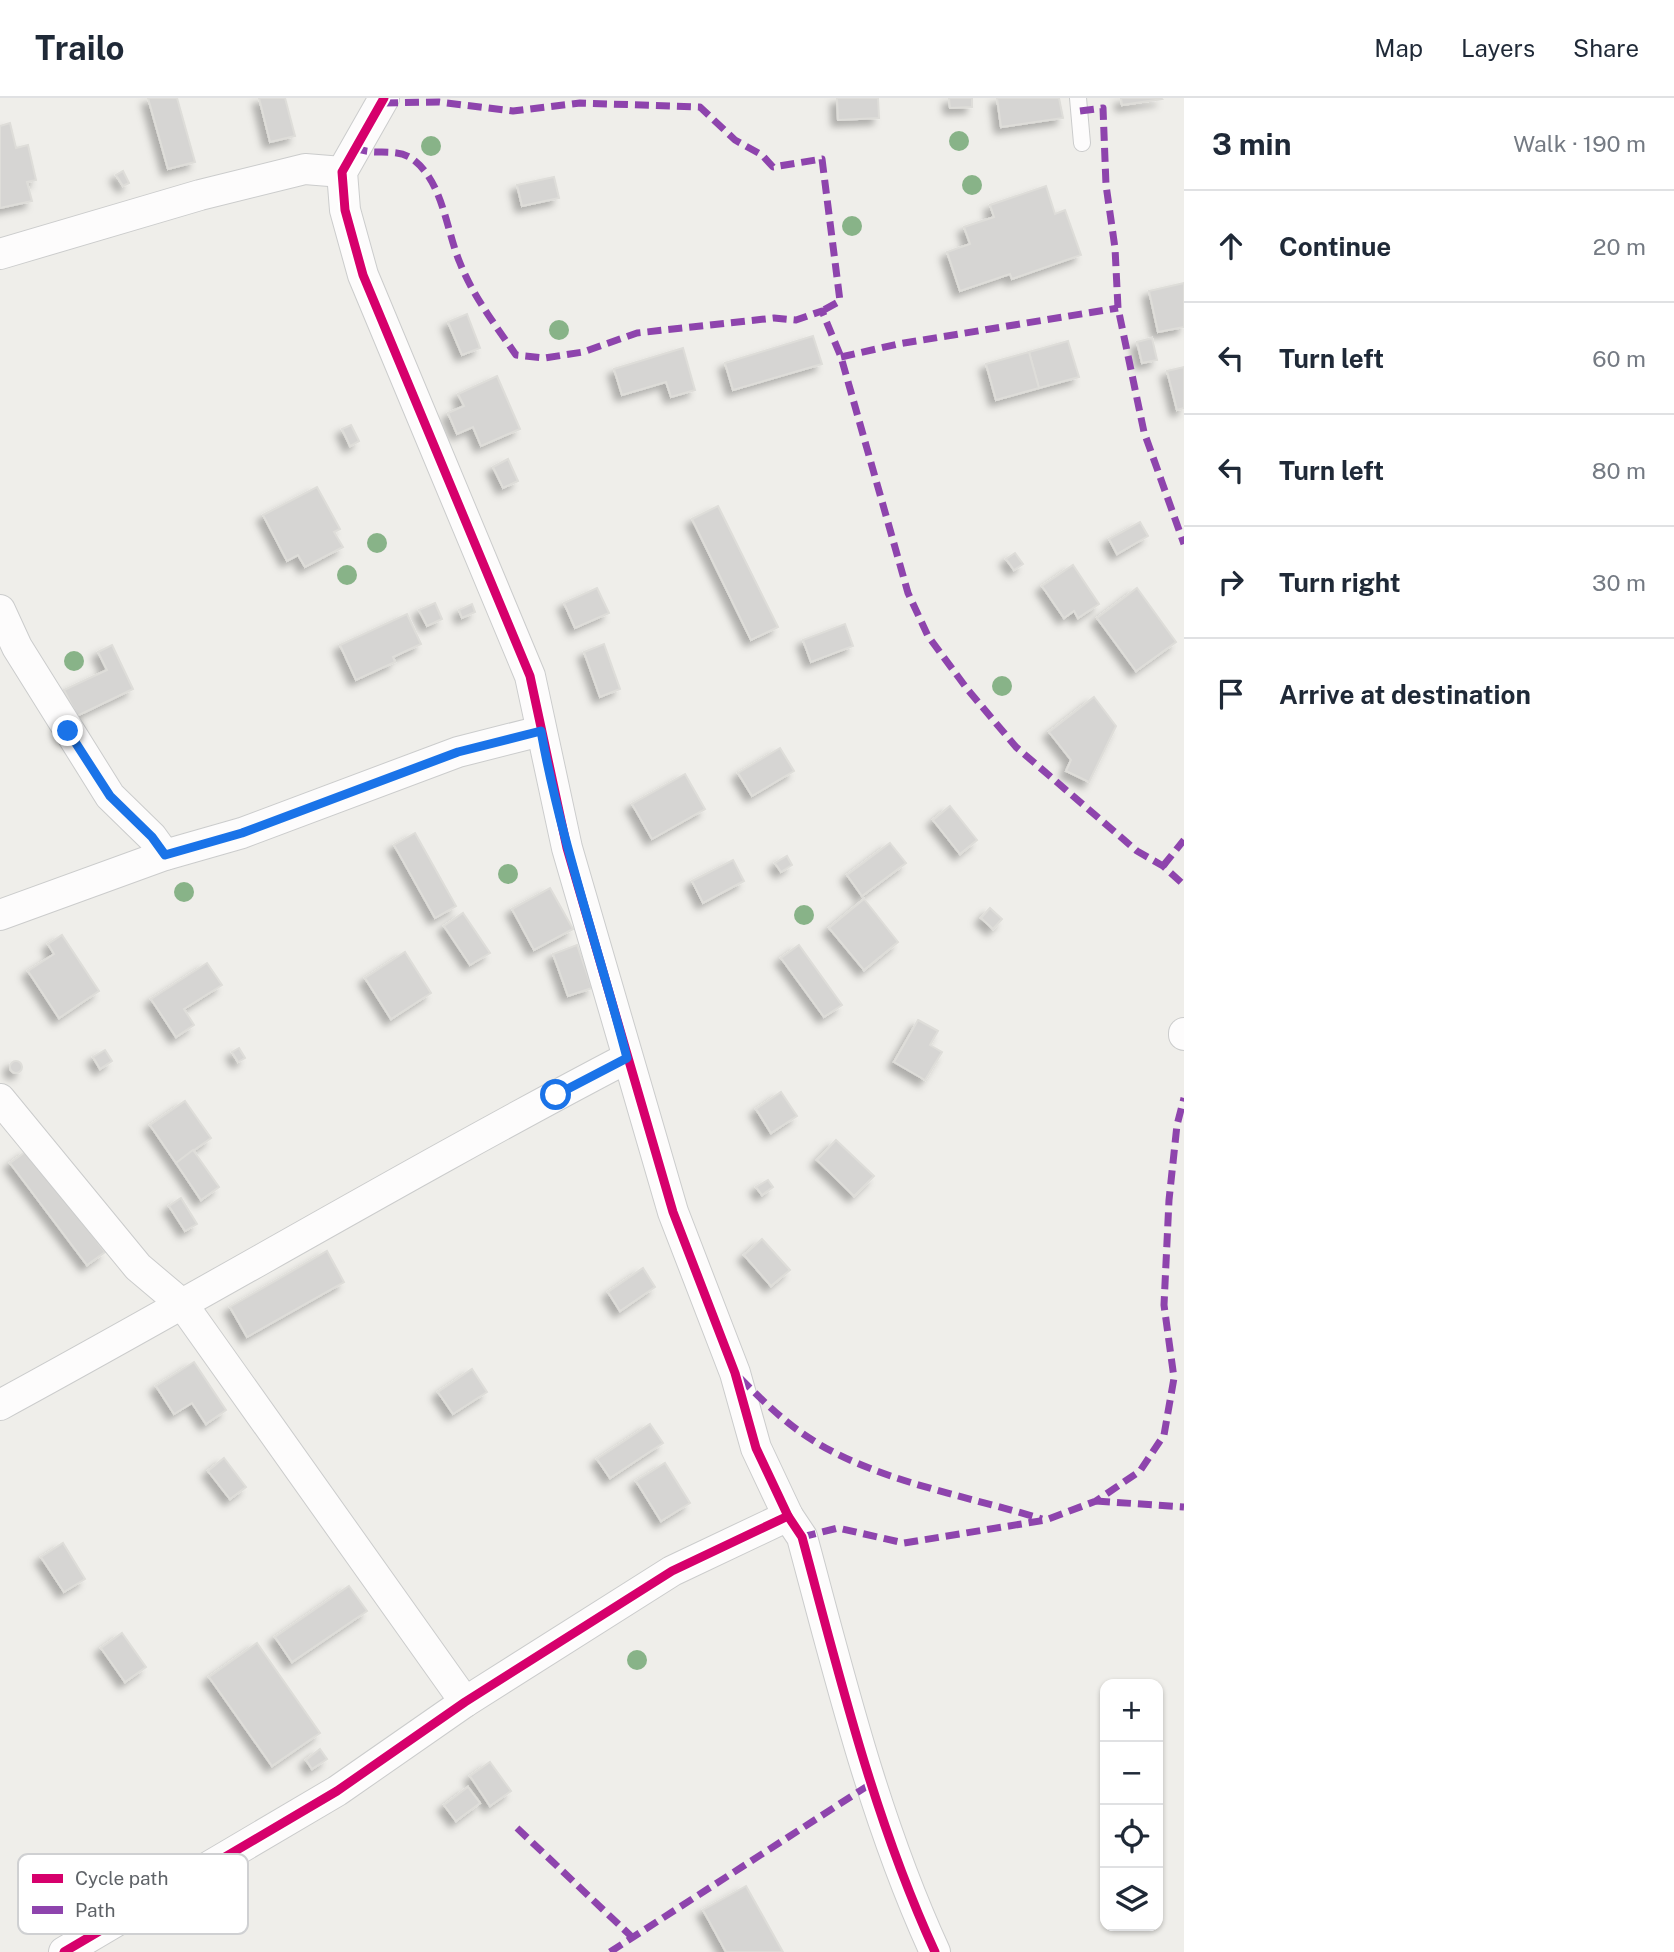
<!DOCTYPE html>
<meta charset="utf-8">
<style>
body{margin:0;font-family:"Public Sans",sans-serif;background:#f6f6f7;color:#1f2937}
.controls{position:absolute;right:21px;bottom:21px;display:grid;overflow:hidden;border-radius:14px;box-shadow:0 2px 5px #0004}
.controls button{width:63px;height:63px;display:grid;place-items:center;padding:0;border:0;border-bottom:2px solid #e0e1e3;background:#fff;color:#1f2937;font:35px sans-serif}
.stop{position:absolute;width:21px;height:21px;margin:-16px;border:5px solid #1a73e8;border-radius:50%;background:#fff}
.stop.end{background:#1a73e8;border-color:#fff;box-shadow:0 2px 7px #0008}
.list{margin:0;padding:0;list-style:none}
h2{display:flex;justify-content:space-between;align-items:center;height:91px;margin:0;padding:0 28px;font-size:30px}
h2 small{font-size:23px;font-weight:400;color:#747a83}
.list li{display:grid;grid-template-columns:46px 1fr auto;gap:21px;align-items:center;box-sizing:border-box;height:112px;padding:0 28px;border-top:2px solid #e0e1e3}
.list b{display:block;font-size:26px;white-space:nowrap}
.list em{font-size:23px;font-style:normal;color:#747a83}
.icon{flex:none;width:38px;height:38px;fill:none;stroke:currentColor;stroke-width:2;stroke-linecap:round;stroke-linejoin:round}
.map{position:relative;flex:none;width:1184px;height:1854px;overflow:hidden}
header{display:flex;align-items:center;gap:42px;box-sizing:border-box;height:98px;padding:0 35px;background:#fff;border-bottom:2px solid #e0e1e3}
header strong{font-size:33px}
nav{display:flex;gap:38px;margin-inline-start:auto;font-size:24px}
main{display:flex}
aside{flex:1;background:#fff}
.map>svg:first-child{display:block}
.building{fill:#d6d5d3;stroke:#deddd9;stroke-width:2;filter:url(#shadow)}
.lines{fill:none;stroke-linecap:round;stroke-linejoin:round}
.service-casing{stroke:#cbcccc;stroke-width:18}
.minor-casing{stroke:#cbcccc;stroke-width:32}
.service{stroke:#fdfcfc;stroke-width:16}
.minor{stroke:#fdfcfc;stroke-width:30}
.quiet{stroke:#8e44ad;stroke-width:7;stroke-dasharray:14 7;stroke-linecap:butt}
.cycleway-casing{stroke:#fff;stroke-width:13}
.cycleway{stroke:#d6006c;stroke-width:9}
.tree{fill:#88b388}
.route{stroke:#1a73e8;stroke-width:9}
.key{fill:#fff;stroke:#cfd0d2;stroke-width:2}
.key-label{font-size:19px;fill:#5f6368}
</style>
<header>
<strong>Trailo</strong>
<nav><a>Map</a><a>Layers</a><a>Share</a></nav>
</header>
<main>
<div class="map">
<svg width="1184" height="1854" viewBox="0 0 1184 1854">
<defs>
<filter id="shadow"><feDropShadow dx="-6" dy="6" stdDeviation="3.5" flood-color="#0004"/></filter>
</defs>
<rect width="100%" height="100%" fill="#efeeea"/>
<g class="building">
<path d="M 148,0 L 177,0 L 195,64 L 168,71 Z"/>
<path d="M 259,0 L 285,0 L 295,38 L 270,44 Z"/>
<path d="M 837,0 L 878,0 L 879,20 L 838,22 Z"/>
<path d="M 949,0 L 972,0 L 972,9 L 950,10 Z"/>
<path d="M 997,0 L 1059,0 L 1063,20 L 1001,29 Z"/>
<path d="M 1121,0 L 1161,0 L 1162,1 L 1122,7 Z"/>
<path d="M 10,25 L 16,50 L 28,47 L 36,82 L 27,84 L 32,103 L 0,110 L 0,28 Z"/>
<path d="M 123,73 L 129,85 L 123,88 L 116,77 Z"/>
<path d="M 554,79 L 559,100 L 522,108 L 517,87 Z"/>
<path d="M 1046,88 L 1055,116 L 1065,112 L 1081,157 L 1012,181 L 1010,176 L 960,193 L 947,154 L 970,146 L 964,129 L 994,119 L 990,107 Z"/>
<path d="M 1184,185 L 1184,229 L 1158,234 L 1149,193 Z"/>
<path d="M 467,216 L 480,250 L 462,257 L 448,224 Z"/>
<path d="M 813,238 L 822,266 L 733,292 L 725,265 Z"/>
<path d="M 1152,240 L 1157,262 L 1142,265 L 1137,244 Z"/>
<path d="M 1068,243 L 1079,279 L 1039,290 L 1029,254 Z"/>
<path d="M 683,250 L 695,292 L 671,299 L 666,284 L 622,297 L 614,271 Z"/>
<path d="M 1029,254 L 1039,290 L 996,302 L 986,266 Z"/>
<path d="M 1184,269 L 1184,310 L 1177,312 L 1167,273 Z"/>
<path d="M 497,278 L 520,331 L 481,348 L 473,329 L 457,336 L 448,315 L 464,308 L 458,296 Z"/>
<path d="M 351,327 L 359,343 L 350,348 L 342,331 Z"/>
<path d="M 508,361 L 518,383 L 503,390 L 493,369 Z"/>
<path d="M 317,389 L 340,431 L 334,434 L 343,449 L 305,469 L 298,457 L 287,463 L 263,417 Z"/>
<path d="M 718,408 L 778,529 L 751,542 L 692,421 Z"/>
<path d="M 1140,424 L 1148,438 L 1117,456 L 1109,441 Z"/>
<path d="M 1015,455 L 1023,466 L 1014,472 L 1006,461 Z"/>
<path d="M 1073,467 L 1099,506 L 1078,520 L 1074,513 L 1064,520 L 1042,488 Z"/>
<path d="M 597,490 L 609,515 L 575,530 L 564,505 Z"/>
<path d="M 1137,490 L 1176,544 L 1136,573 L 1097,520 Z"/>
<path d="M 435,505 L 442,521 L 427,528 L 419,512 Z"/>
<path d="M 472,506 L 475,514 L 462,520 L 459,512 Z"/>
<path d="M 407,516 L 421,546 L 393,559 L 395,564 L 356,582 L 340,547 Z"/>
<path d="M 845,526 L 853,548 L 811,564 L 803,542 Z"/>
<path d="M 604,546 L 620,591 L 600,599 L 584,554 Z"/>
<path d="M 112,547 L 133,591 L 77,618 L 64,592 L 107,572 L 98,554 Z"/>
<path d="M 1094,599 L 1116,628 L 1089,684 L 1066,673 L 1071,662 L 1049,634 Z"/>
<path d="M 780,650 L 794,673 L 752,698 L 738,675 Z"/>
<path d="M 685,676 L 705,711 L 652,741 L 632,706 Z"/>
<path d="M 950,708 L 977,742 L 960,756 L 933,722 Z"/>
<path d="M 415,735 L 456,808 L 435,820 L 394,747 Z"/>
<path d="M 890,745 L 906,765 L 862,798 L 847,777 Z"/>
<path d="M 787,758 L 792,767 L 781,774 L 775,765 Z"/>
<path d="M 733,762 L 744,783 L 703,805 L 692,783 Z"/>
<path d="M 550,790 L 573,831 L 534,852 L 512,811 Z"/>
<path d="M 864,801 L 898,844 L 864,872 L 829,830 Z"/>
<path d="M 990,810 L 1002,821 L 993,831 L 981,820 Z"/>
<path d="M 463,815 L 490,855 L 470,867 L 444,828 Z"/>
<path d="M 62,837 L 99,893 L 59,920 L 28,873 L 54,856 L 48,846 Z"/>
<path d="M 577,847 L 592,890 L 568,898 L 553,856 Z"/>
<path d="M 799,847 L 842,907 L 824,919 L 781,860 Z"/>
<path d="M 405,854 L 431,895 L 391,921 L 365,880 Z"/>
<path d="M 207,865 L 222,887 L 184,911 L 194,927 L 176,939 L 151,901 Z"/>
<path d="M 918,922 L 938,933 L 930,947 L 942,954 L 925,982 L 894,964 Z"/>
<path d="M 239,950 L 245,960 L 238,964 L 232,954 Z"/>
<path d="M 105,952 L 112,963 L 100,971 L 93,959 Z"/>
<circle cx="16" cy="969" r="6"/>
<path d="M 781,994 L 797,1018 L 771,1035 L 756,1011 Z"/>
<path d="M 185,1003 L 211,1040 L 176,1065 L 150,1027 Z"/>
<path d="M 836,1042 L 874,1078 L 854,1098 L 817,1062 Z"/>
<path d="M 28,1052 L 105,1154 L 87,1167 L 10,1065 Z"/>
<path d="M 193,1052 L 219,1089 L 201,1102 L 176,1065 Z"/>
<path d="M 768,1082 L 773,1089 L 762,1097 L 756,1089 Z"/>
<path d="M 181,1100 L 197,1126 L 185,1133 L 169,1108 Z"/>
<path d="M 762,1141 L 790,1172 L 771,1188 L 744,1157 Z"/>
<path d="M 327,1153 L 344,1184 L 247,1239 L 230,1209 Z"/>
<path d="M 643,1170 L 655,1189 L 620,1213 L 608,1194 Z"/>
<path d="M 194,1264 L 226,1312 L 206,1326 L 192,1305 L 174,1316 L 156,1288 Z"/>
<path d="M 472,1271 L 487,1294 L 453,1316 L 438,1294 Z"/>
<path d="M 650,1326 L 663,1345 L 610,1380 L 597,1361 Z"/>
<path d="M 224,1360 L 246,1389 L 230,1401 L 208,1373 Z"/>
<path d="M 665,1365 L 690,1405 L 661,1423 L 636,1383 Z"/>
<path d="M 63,1445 L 85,1481 L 64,1494 L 41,1459 Z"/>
<path d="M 349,1488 L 367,1513 L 292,1564 L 275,1539 Z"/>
<path d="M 122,1535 L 146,1569 L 125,1584 L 101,1550 Z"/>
<path d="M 257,1545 L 320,1635 L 272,1668 L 209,1579 Z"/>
<path d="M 320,1651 L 327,1661 L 312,1671 L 306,1662 Z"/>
<path d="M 490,1664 L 511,1693 L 490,1708 L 470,1678 Z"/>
<path d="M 468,1689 L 480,1705 L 456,1723 L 444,1707 Z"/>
<path d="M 746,1788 L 783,1854 L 726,1854 L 703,1812 Z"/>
</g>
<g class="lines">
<g class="service-casing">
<path id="service" d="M 1078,0 L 1082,45"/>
</g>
<g class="minor-casing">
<g id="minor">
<path d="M 384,0 L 342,74 L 345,112 L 363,177 L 530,578 L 567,750 L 673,1114 L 735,1275 L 756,1350 L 788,1418 L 802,1439 C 840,1580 874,1721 935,1854"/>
<path d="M 0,156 L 200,97 L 305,71 L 342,74"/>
<path d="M 0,512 L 17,549 L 110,698 L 152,739 L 165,757"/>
<path d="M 0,817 L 165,757 L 242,735 L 458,654 L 541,633"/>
<path d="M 1184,935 L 1184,937"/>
<path d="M 0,1001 L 138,1169 L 183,1207 L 465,1604"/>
<path d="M 0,1307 C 210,1193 415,1071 627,960"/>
<path d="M 64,1854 L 337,1693 L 465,1604 L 672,1473 L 788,1418"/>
</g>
</g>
<use href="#service" class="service"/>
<use href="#minor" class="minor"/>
<g class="quiet">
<path d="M 384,5 L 439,4 L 513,13 L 580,5 L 700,9 L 735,42 L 762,57 L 773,69 L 822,61 L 840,203 L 822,213"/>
<path d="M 1080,13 L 1103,10 L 1106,87 L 1115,150 L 1118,210 L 1144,334 L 1184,446"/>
<path d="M 354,49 C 371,59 394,49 411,60 C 443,82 446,132 460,165 C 473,198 496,228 516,257 L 545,260 L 583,254 L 637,235 L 774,220 L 796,222 L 822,213 L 841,259 L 908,495 L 928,538 L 968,592 L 1016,649 L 1137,753 L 1163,768 L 1184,787"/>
<path d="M 841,259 L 898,246 L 1118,210"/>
<path d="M 1163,768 L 1184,742"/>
<path d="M 740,1280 C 763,1303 786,1326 814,1343 C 877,1383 971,1399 1042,1421"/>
<path d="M 1096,1403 L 1184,1409"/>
<path d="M 802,1439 L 838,1430 L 904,1445 L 1046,1422 L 1096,1403 L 1140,1373 L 1164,1337 L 1174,1280 L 1164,1207 L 1169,1102 L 1177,1027 L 1184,1000"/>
<path d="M 517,1730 L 633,1840"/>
<path d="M 610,1854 L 869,1687"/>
</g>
<g class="cycleway-casing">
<g id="cycleway">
<path d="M 384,0 L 342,74 L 345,112 L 363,177 L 530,578 L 567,750 L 673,1114 L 735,1275 L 756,1350 L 788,1418 L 802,1439 C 840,1580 874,1721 935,1854"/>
<path d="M 64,1854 L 337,1693 L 465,1604 L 672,1473 L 788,1418"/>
</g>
</g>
<use href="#cycleway" class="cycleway"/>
</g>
<g class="tree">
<circle cx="959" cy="43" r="10"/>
<circle cx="431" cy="48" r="10"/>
<circle cx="972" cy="87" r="10"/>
<circle cx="852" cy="128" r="10"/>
<circle cx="559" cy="232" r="10"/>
<circle cx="377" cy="445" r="10"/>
<circle cx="347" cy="477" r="10"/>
<circle cx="74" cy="563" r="10"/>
<circle cx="1002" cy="588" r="10"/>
<circle cx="508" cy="776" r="10"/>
<circle cx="184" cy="794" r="10"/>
<circle cx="804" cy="817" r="10"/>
<circle cx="637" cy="1562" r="10"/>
</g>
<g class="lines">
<path class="route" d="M 68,633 L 110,698 L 152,739 L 165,757 L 242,735 L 458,654 L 541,633 C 561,744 599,851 627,960 L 556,997"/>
</g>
<rect x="18" y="1756" width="230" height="80" rx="10" class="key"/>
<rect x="32" y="1776" width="31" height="9" fill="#d6006c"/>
<rect x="32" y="1808" width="31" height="8" fill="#8e44ad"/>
<g class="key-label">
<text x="75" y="1787">Cycle path</text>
<text x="75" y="1819">Path</text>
</g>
</svg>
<div class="controls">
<button>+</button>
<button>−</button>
<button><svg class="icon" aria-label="locate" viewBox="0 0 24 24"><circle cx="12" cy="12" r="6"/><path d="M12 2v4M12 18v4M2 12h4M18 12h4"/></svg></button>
<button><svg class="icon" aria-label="layers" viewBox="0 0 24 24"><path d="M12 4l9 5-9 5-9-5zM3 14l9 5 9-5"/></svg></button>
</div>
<div class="stop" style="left:556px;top:997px"></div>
<div class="stop end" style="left:68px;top:633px"></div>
</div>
<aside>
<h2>3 min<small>Walk · 190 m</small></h2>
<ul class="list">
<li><svg class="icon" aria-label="ahead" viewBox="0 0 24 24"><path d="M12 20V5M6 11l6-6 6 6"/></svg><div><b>Continue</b></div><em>20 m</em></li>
<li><svg class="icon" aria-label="left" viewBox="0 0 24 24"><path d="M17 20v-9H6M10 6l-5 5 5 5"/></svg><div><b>Turn left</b></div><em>60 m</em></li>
<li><svg class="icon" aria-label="left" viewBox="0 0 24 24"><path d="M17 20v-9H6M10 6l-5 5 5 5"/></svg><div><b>Turn left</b></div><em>80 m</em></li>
<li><svg class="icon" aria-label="right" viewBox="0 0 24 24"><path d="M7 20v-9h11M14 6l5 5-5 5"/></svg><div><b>Turn right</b></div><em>30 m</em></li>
<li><svg class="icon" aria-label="arrive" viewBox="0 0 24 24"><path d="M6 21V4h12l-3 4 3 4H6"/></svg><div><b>Arrive at destination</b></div></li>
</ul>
</aside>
</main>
